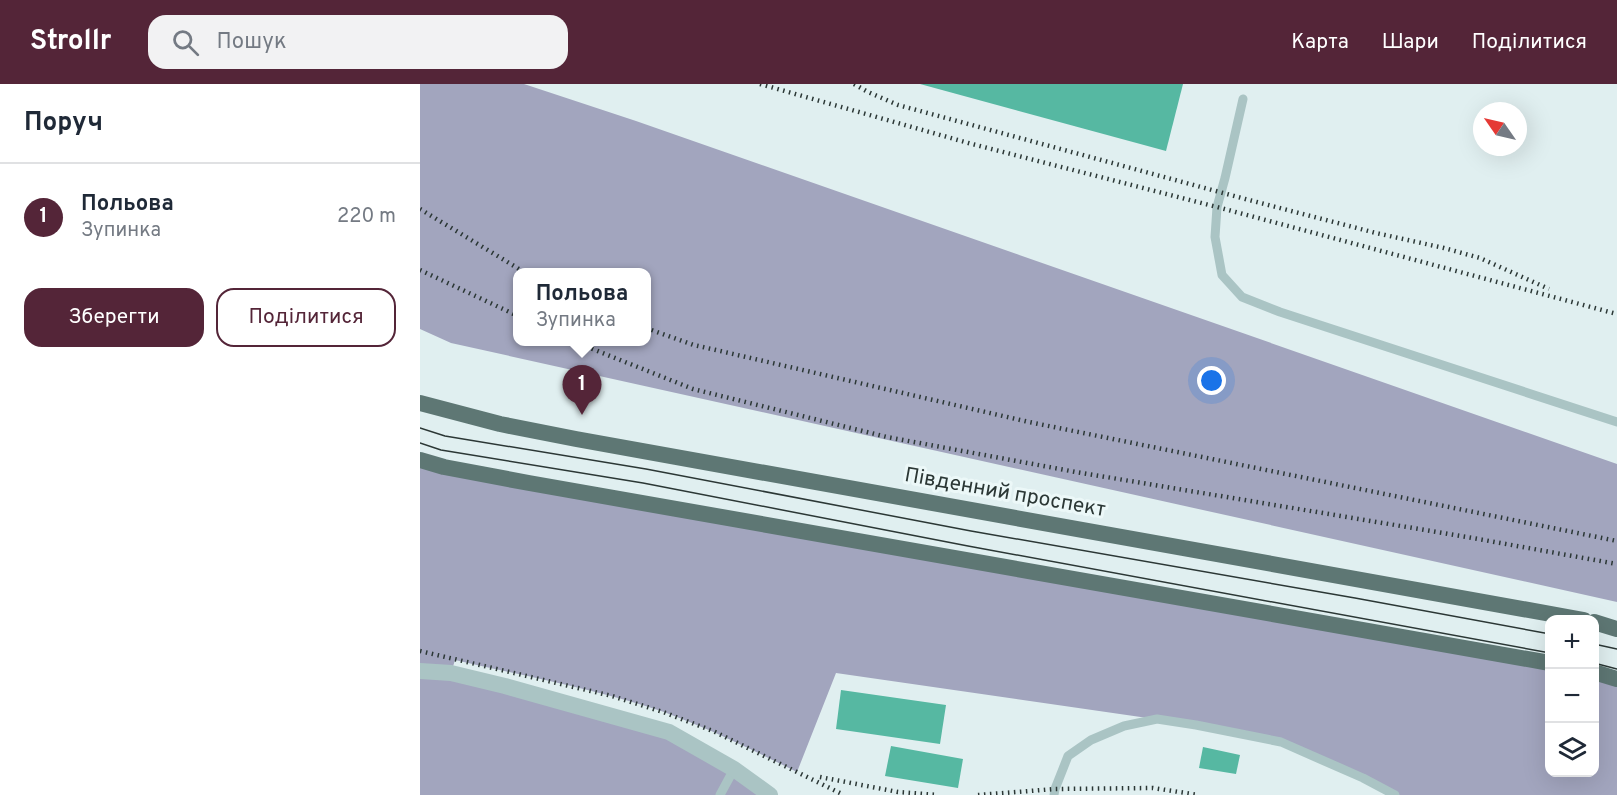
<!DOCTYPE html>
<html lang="uk">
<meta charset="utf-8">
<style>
body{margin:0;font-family:Overpass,sans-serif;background:#f2f2f3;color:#1f2937}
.controls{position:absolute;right:18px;bottom:18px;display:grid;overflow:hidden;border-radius:12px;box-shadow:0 6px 24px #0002}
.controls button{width:54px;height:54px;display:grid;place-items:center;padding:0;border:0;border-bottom:2px solid #e0e1e3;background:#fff;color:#1f2937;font:30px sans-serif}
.compass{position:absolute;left:1053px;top:18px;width:54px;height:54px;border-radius:50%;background:#fff;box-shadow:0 6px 24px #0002;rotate:304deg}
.you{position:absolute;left:792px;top:297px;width:21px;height:21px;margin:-15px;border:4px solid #fff;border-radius:50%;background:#1a73e8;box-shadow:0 0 0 9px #1a73e833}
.badge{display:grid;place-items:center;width:39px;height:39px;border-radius:50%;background:#542538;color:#fff;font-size:20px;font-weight:700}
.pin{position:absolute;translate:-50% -50px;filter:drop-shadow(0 2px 3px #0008)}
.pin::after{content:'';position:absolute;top:32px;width:21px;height:18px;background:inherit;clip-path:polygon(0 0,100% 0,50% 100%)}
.popup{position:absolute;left:93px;top:184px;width:138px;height:78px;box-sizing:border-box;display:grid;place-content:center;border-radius:12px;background:#fff;filter:drop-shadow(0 2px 4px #0005);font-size:20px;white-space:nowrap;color:#747a83}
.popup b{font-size:22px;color:#1f2937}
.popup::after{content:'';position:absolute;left:50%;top:100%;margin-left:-12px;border:12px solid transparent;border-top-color:#fff}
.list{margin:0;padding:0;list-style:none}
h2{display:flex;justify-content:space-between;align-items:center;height:78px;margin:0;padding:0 24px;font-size:26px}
h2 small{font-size:20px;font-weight:400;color:#747a83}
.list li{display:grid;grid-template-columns:39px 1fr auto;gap:18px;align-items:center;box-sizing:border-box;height:108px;padding:0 24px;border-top:2px solid #e0e1e3}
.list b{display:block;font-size:22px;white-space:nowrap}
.list p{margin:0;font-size:20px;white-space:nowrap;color:#747a83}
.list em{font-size:20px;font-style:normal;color:#747a83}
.actions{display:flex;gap:12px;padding:18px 24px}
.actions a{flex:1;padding:14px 0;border:2px solid #542538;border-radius:18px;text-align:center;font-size:21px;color:#542538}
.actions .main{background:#542538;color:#fff}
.icon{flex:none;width:33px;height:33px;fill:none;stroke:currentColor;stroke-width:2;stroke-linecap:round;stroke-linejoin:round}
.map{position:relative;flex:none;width:1197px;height:711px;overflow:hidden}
header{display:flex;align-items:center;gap:36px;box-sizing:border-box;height:84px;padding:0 30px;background:#542538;color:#fff}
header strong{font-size:28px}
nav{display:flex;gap:33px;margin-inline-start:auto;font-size:21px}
.search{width:420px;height:54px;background:#f2f2f3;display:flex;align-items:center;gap:15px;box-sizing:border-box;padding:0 21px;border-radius:18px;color:#747a83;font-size:22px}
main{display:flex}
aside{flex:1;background:#fff}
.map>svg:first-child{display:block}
.green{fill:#a2a5be;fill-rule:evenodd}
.building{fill:#56b8a2}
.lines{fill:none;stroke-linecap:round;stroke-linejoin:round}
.service{stroke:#aac4c4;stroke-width:9}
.minor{stroke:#aac4c4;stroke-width:16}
.primary{stroke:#5e7774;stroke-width:16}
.tram{stroke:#2b3735;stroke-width:1.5}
.rail{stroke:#2b3735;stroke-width:4.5;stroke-dasharray:1.5 4.5;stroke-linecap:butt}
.labels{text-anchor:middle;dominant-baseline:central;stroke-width:6;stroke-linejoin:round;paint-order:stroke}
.street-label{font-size:21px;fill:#2b3735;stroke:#ecf8f8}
</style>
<header>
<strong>Strollr</strong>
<div class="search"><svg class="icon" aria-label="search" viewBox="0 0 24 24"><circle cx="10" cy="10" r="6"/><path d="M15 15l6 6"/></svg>Пошук</div>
<nav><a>Карта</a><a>Шари</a><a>Поділитися</a></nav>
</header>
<main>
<aside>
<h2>Поруч<small></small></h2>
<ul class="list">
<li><span class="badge">1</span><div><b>Польова</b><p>Зупинка</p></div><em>220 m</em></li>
</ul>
<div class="actions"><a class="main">Зберегти</a><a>Поділитися</a></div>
</aside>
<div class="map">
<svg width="1197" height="711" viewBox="0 0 1197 711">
<rect width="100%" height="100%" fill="#e0eff0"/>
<g class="green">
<path d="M 0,0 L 104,0 L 216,37 L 1197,380 L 1197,518 L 31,259 L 0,245 ZM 226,188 L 226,258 L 98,258 L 98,188 Z"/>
<path d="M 0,376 L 1129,579 L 1130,688 L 1174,688 L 1175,588 L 1197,595 L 1197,711 L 975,711 L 861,658 L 776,641 L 416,589 L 377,688 C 333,666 290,645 244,628 C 176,605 105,592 35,576 L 31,589 L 249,648 L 350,711 L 0,711 Z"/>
</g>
<g class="building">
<path d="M 500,0 L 763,0 L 746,67 Z"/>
<path d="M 421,606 L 526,621 L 520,660 L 416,645 Z"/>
<path d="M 471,662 L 543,675 L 538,704 L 465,692 Z"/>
<path d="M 783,663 L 820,671 L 816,690 L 779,684 Z"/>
</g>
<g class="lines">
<g class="service">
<path d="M 823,15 L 805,94 L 797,123 L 795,153 L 802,191 L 822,213 L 860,228 L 1197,338"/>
<path d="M 300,711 L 314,685"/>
<path d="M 634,711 L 635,705 L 648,672 L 671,656 L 704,642 L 737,635 L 776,641 L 861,658 L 943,694 L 975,711"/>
</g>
<path class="minor" d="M 0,587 L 31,589 L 85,602 L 249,648 L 314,685 L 350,711"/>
<g class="primary">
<path d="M 0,319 L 80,340 L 156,355 L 1164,536"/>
<path d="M 0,376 L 24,383 L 109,399 L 1130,579"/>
<path d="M 1174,538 L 1197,545"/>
<path d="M 1174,588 L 1197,595"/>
</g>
<g class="tram">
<path d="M 0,344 L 25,352 L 226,385 L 551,447 L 935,514 L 1130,550"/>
<path d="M 0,359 L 21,366 L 223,399 L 548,462 L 1130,569"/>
<path d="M 1174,560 L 1197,565"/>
<path d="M 1174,579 L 1197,585"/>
</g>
<g class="rail">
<path d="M 340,0 L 552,60 L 797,123 L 1197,230"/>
<path d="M 434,0 L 448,8 L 478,21 L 829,116 L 956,149 L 1024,164 L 1060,174 L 1129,205"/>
<path d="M 0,125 L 104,188"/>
<path d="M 0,186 L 98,232"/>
<path d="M 226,244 L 274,261 L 609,338 L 1197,457"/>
<path d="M 155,258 L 273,305 L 467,353 L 656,388 L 1047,453 L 1197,480"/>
<path d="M 0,567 L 192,612 L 243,628 L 293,647 L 424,711"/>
<path d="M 400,693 L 478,708 L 518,711"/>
<path d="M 558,711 L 635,705 L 733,704 L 779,711"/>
</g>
</g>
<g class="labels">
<g class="street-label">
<text transform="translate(585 409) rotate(10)">Південний проспект</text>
</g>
</g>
</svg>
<div class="controls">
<button>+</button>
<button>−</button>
<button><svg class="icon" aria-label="layers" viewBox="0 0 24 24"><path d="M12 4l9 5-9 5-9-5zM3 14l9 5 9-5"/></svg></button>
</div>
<svg class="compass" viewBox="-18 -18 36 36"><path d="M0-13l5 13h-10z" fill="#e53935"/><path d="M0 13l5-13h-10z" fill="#747a83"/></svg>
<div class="you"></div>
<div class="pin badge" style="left:162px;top:331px">1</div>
<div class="popup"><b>Польова</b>Зупинка</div>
</div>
</main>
